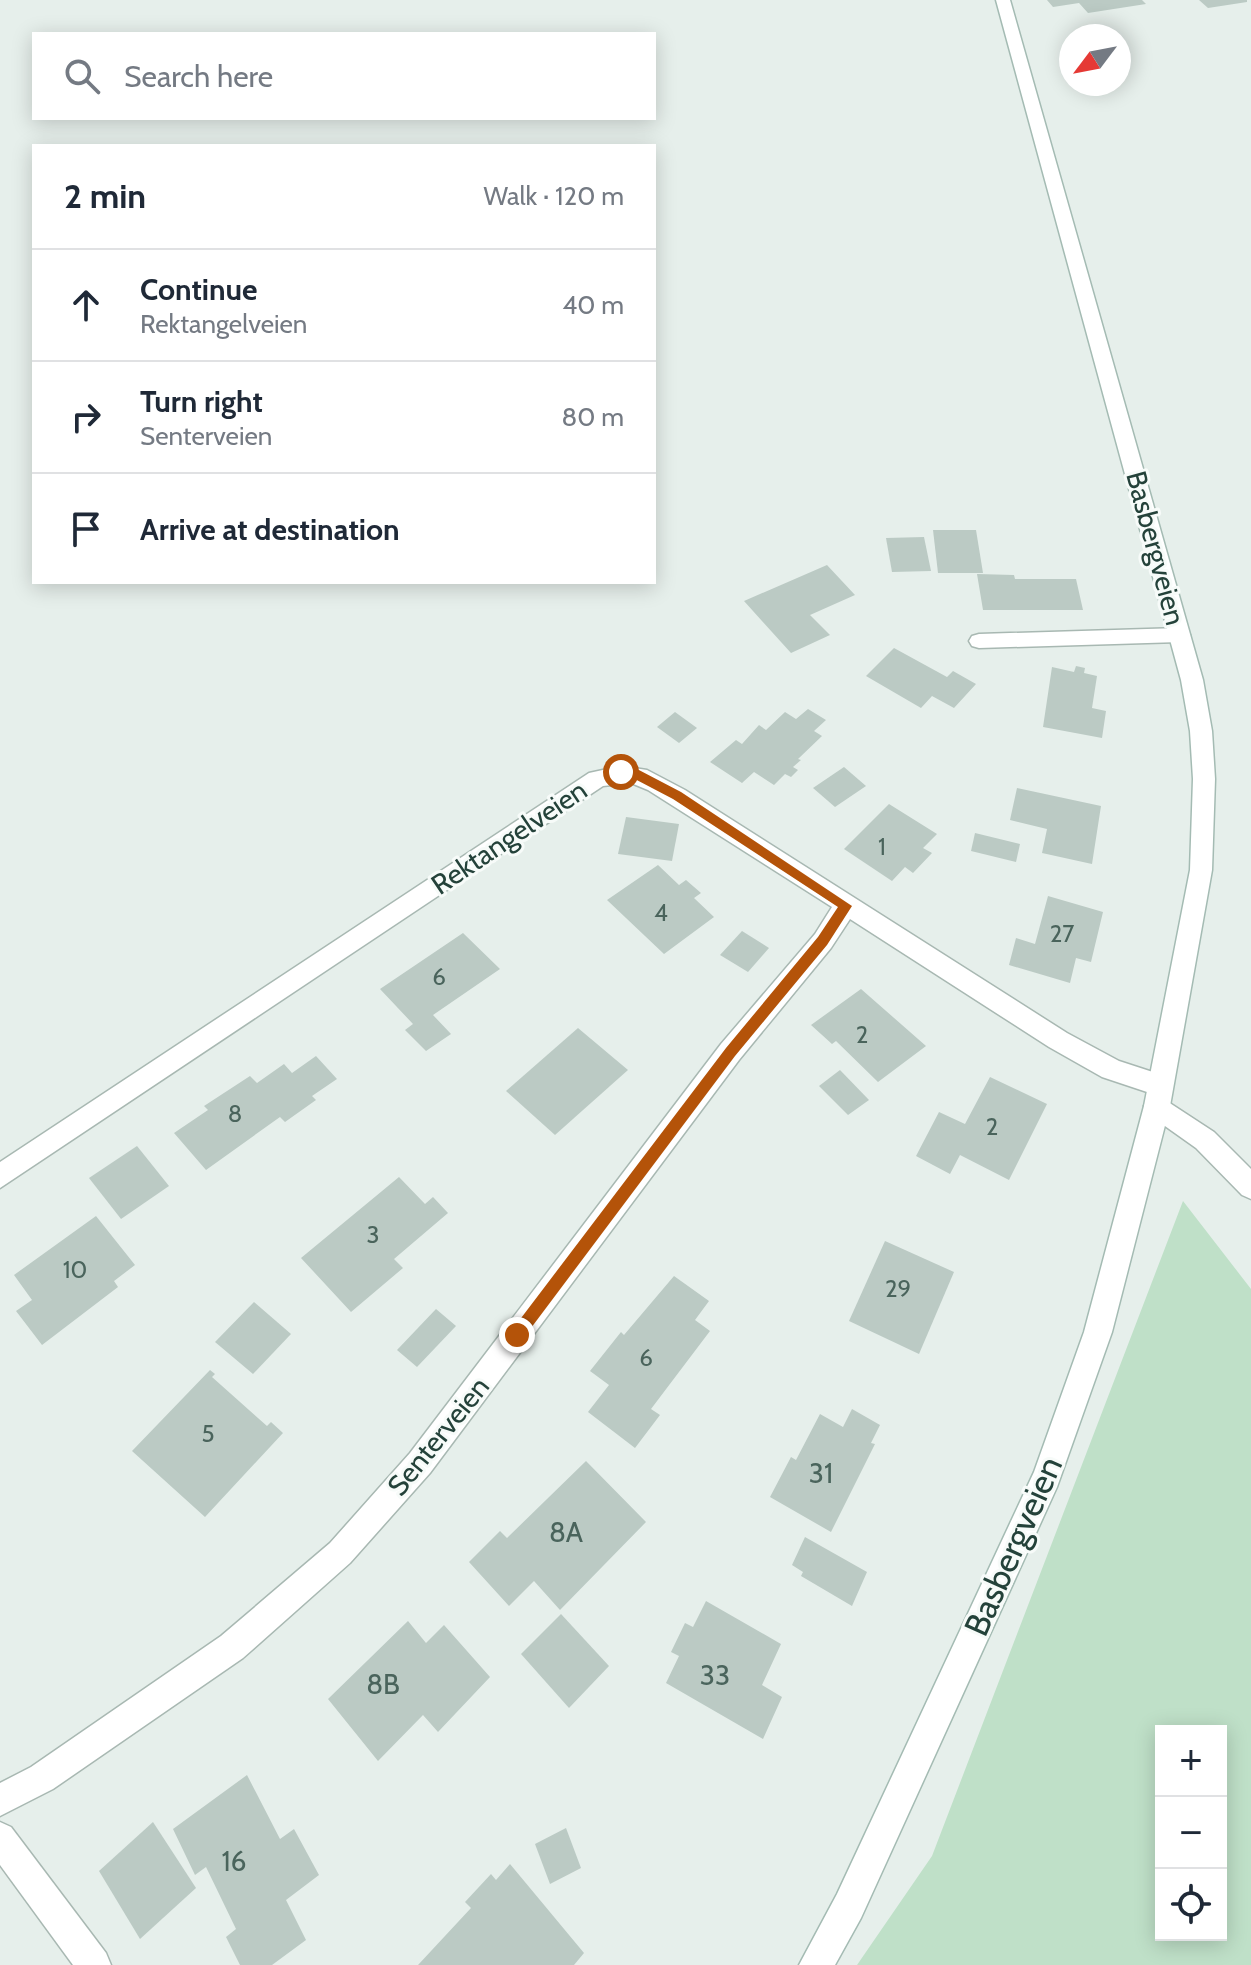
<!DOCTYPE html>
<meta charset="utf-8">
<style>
body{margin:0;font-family:Cabin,sans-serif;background:#f2f2f3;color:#1f2937}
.controls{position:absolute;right:24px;bottom:24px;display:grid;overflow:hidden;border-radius:0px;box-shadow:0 4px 20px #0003}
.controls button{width:72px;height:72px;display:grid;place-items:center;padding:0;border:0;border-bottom:2px solid #e0e1e3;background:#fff;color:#1f2937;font:40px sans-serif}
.compass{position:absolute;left:1059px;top:24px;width:72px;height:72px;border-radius:50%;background:#fff;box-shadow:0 4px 20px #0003;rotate:238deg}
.stop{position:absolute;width:24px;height:24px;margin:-18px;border:6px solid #b45309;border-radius:50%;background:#fff}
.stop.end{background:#b45309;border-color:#fff;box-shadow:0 2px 8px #0008}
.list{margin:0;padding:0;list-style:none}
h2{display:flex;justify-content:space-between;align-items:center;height:104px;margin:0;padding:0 32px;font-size:34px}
h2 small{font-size:26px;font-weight:400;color:#747a83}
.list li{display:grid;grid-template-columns:52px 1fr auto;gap:24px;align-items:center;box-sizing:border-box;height:112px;padding:0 32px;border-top:2px solid #e0e1e3}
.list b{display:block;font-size:30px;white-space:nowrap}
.list p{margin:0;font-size:26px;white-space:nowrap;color:#747a83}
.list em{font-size:26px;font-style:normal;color:#747a83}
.icon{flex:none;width:44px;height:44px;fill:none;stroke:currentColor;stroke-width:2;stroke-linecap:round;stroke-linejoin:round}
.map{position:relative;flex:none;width:1251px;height:1965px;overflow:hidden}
.search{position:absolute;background:#fff;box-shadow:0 4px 20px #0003;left:32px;top:32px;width:624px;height:88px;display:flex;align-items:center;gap:20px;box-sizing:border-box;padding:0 28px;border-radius:0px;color:#747a83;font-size:30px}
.panel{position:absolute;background:#fff;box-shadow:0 4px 20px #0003;left:32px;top:144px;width:624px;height:440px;border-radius:0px}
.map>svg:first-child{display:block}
.green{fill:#bfe0c8;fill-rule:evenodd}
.building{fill:#bbcac4}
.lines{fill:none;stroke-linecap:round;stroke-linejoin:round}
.lane-casing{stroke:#a8b8b2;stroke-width:3}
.street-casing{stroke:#a8b8b2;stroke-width:3}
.secondary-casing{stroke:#a4bbb3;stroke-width:3}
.lane{fill:#fff;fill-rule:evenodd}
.street{fill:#fff;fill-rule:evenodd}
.secondary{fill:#fff;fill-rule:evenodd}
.route{fill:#b45309}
.labels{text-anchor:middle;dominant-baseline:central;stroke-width:6;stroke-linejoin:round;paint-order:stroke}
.number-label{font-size:24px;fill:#4a645c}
.street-label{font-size:28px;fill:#24423a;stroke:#f7fbf9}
.near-number-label{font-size:28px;fill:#4a645c}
.near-street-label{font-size:34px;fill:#24423a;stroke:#f7fbf9}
</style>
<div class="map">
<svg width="1251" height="1965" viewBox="0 0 1251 1965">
<rect width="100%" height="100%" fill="#e6efeb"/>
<path class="green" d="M 1183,1201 L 1251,1289 L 1251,1965 L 857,1965 L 932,1856 ZM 1161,1731 L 1221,1731 L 1221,1935 L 1161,1935 Z"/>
<g class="building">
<path d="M 1047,0 L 1142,0 L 1146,4 L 1088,13 L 1079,3 L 1053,7 Z"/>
<path d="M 1199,0 L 1247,0 L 1247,2 L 1208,8 Z"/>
<path d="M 1102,27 L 1109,34 L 1088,36 L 1083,31 Z"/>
<path d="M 933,530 L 976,530 L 983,573 L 938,573 Z"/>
<path d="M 924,537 L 931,571 L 892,572 L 886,538 Z"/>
<path d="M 827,565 L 855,595 L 810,615 L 830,635 L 791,653 L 744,601 Z"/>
<path d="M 977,574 L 1014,575 L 1015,579 L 1076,579 L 1083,610 L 983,610 Z"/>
<path d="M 894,648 L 947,677 L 953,671 L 976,684 L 954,708 L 932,696 L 921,708 L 866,676 Z"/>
<path d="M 1076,666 L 1085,668 L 1084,673 L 1097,676 L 1092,708 L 1106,711 L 1102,738 L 1043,727 L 1052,667 L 1074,672 Z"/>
<path d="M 808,709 L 826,720 L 814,731 L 822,736 L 798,759 L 801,760 L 793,767 L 798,770 L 791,777 L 785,774 L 774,785 L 754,772 L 742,783 L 710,762 L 736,740 L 742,744 L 759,725 L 766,730 L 785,712 L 796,719 Z"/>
<path d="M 675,712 L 697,728 L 679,743 L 657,727 Z"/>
<path d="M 844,767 L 866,786 L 835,807 L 813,788 Z"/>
<path d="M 1017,788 L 1101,806 L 1092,864 L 1042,853 L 1047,829 L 1010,820 Z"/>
<path d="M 889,804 L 937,834 L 923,848 L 932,853 L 913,873 L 905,867 L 892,881 L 844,849 Z"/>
<path d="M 626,817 L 679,824 L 672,861 L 618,854 Z"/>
<path d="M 975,833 L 1020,844 L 1016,862 L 971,851 Z"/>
<path d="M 658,865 L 679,885 L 686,880 L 701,893 L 694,898 L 714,917 L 664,954 L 607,900 Z"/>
<path d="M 1048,896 L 1103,912 L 1091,962 L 1076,958 L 1070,983 L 1009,965 L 1016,938 L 1035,944 Z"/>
<path d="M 742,931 L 769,948 L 748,972 L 720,955 Z"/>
<path d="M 463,933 L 500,969 L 433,1015 L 451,1034 L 426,1051 L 405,1030 L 413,1024 L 380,989 Z"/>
<path d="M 861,989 L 926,1046 L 878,1082 L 836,1041 L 832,1044 L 811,1025 Z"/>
<path d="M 578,1028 L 628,1070 L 555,1135 L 506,1091 Z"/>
<path d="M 316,1056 L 337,1079 L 312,1096 L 316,1100 L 285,1122 L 280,1117 L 206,1170 L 174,1133 L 208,1110 L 204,1106 L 250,1076 L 257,1083 L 284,1064 L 292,1073 Z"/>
<path d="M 840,1070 L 869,1100 L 848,1115 L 819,1086 Z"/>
<path d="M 990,1077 L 1047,1104 L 1009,1180 L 960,1155 L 950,1174 L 916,1156 L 939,1112 L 965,1124 Z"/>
<path d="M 137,1146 L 169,1186 L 121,1219 L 89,1178 Z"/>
<path d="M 399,1177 L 425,1204 L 433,1197 L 448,1213 L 394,1259 L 403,1268 L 351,1312 L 301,1258 Z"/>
<path d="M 96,1216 L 135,1265 L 114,1281 L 118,1287 L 42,1345 L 16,1311 L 32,1300 L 14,1275 Z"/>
<path d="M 885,1241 L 954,1272 L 919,1354 L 849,1321 Z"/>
<path d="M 674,1276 L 709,1301 L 695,1320 L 710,1331 L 651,1409 L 660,1415 L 635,1448 L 588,1412 L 609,1385 L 590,1371 L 621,1332 L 624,1335 Z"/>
<path d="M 254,1302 L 291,1334 L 253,1374 L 215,1342 Z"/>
<path d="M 436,1309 L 456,1326 L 417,1367 L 397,1350 Z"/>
<path d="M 210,1370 L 215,1374 L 212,1377 L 267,1426 L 271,1422 L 283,1433 L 205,1517 L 132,1451 Z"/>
<path d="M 852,1409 L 880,1425 L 871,1443 L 875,1444 L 831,1532 L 770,1497 L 791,1457 L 796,1460 L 820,1414 L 843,1427 Z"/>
<path d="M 586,1461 L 646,1522 L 560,1610 L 534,1581 L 509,1606 L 469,1562 L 500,1531 L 507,1538 Z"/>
<path d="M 805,1537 L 867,1572 L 852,1606 L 801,1576 L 803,1572 L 792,1565 Z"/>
<path d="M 706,1601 L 781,1644 L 762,1685 L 782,1697 L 763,1739 L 666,1683 L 679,1656 L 671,1652 L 685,1623 L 693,1627 Z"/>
<path d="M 561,1614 L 609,1666 L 569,1708 L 521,1654 Z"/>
<path d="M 408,1621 L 426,1643 L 444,1625 L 490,1677 L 438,1732 L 423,1715 L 378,1761 L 328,1699 Z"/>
<path d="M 247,1775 L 280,1839 L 294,1829 L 319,1875 L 286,1900 L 306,1940 L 272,1965 L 240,1965 L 226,1937 L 236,1929 L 206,1867 L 195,1875 L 173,1829 Z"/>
<path d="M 153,1822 L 196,1888 L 140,1939 L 99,1871 Z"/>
<path d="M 566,1828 L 581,1868 L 550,1884 L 535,1844 Z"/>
<path d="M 510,1864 L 584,1953 L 574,1965 L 418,1965 L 471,1908 L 465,1902 L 491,1874 L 496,1880 Z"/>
</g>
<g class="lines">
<g class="lane-casing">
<path id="lane" d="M 1180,628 L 1187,630 L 1190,635 L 1187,640 L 1180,642 L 979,648 L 972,646 L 969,641 L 972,636 L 979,634 Z"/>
</g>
<g class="street-casing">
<g id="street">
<path d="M 621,766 L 647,770 L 685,790 L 1067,1033 L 1119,1061 L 1168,1077 L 1172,1085 L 1168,1093 L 1159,1096 L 1214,1132 L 1251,1169 L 1251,1199 L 1242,1195 L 1196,1148 L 1148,1114 L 1144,1106 L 1148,1098 L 1156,1095 L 1102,1077 L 1049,1047 L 850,919 L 831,948 L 739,1060 L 430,1473 L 350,1563 L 243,1658 L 53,1789 L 0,1816 L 0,1783 L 31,1767 L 221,1636 L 330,1543 L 410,1453 L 721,1044 L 815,934 L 832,907 L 648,790 L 631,783 L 603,786 L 0,1188 L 0,1162 L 589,773 Z"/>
<path d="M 0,1822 L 11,1827 L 106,1953 L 111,1965 L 73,1965 L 0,1865 Z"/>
</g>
</g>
<g class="secondary-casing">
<path id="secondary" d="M 996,0 L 1010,0 L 1203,680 L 1212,731 L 1215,779 L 1212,870 L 1170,1106 L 1112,1332 L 1057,1487 L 861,1918 L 835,1965 L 799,1965 L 837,1894 L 1034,1472 L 1084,1332 L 1144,1106 L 1190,870 L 1193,779 L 1190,731 L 1181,680 Z"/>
</g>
<use href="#lane" class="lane"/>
<use href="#street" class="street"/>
<use href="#secondary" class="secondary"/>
</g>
<path class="route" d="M 621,767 L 637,769 L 681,792 L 852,906 L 827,945 L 735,1056 L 522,1340 L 517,1343 L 510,1335 L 512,1330 L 726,1048 L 818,937 L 838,907 L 673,799 L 631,777 L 617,775 L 617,769 Z"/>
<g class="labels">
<g class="number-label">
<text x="882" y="846">1</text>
<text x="661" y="912">4</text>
<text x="1062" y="933">27</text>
<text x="439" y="976">6</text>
<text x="862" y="1034">2</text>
<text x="235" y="1113">8</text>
<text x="992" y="1126">2</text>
<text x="373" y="1234">3</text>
<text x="75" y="1269">10</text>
<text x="898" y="1288">29</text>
<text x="646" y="1357">6</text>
<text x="208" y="1433">5</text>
</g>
<g class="street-label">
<text transform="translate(1156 548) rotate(75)">Basbergveien</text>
<text transform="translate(509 837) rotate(-34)">Rektangelveien</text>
<text transform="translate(438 1436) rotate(-51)">Senterveien</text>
</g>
<g class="near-number-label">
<text x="821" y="1473">31</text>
<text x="566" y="1532">8A</text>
<text x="715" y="1675">33</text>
<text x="383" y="1684">8B</text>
<text x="234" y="1861">16</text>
</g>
<g class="near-street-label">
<text transform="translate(1013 1546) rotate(-66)">Basbergveien</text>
</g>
</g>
</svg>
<div class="controls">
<button>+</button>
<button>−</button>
<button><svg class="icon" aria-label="locate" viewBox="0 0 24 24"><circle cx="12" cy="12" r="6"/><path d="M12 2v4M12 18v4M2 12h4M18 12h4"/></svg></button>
</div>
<svg class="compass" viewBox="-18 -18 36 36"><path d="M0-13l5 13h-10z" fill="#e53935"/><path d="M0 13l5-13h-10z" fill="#747a83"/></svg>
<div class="stop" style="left:621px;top:772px"></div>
<div class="stop end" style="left:517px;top:1335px"></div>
<div class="search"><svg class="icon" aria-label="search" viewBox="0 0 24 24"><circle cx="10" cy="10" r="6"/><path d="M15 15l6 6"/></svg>Search here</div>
<section class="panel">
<h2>2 min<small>Walk · 120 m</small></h2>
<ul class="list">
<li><svg class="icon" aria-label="ahead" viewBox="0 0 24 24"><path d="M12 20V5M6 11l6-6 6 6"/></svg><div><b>Continue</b><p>Rektangelveien</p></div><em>40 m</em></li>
<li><svg class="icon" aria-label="right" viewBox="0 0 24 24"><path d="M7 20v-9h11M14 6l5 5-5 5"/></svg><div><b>Turn right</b><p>Senterveien</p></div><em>80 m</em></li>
<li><svg class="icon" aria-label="arrive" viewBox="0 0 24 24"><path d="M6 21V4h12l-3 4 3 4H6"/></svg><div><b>Arrive at destination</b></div></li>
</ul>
</section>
</div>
